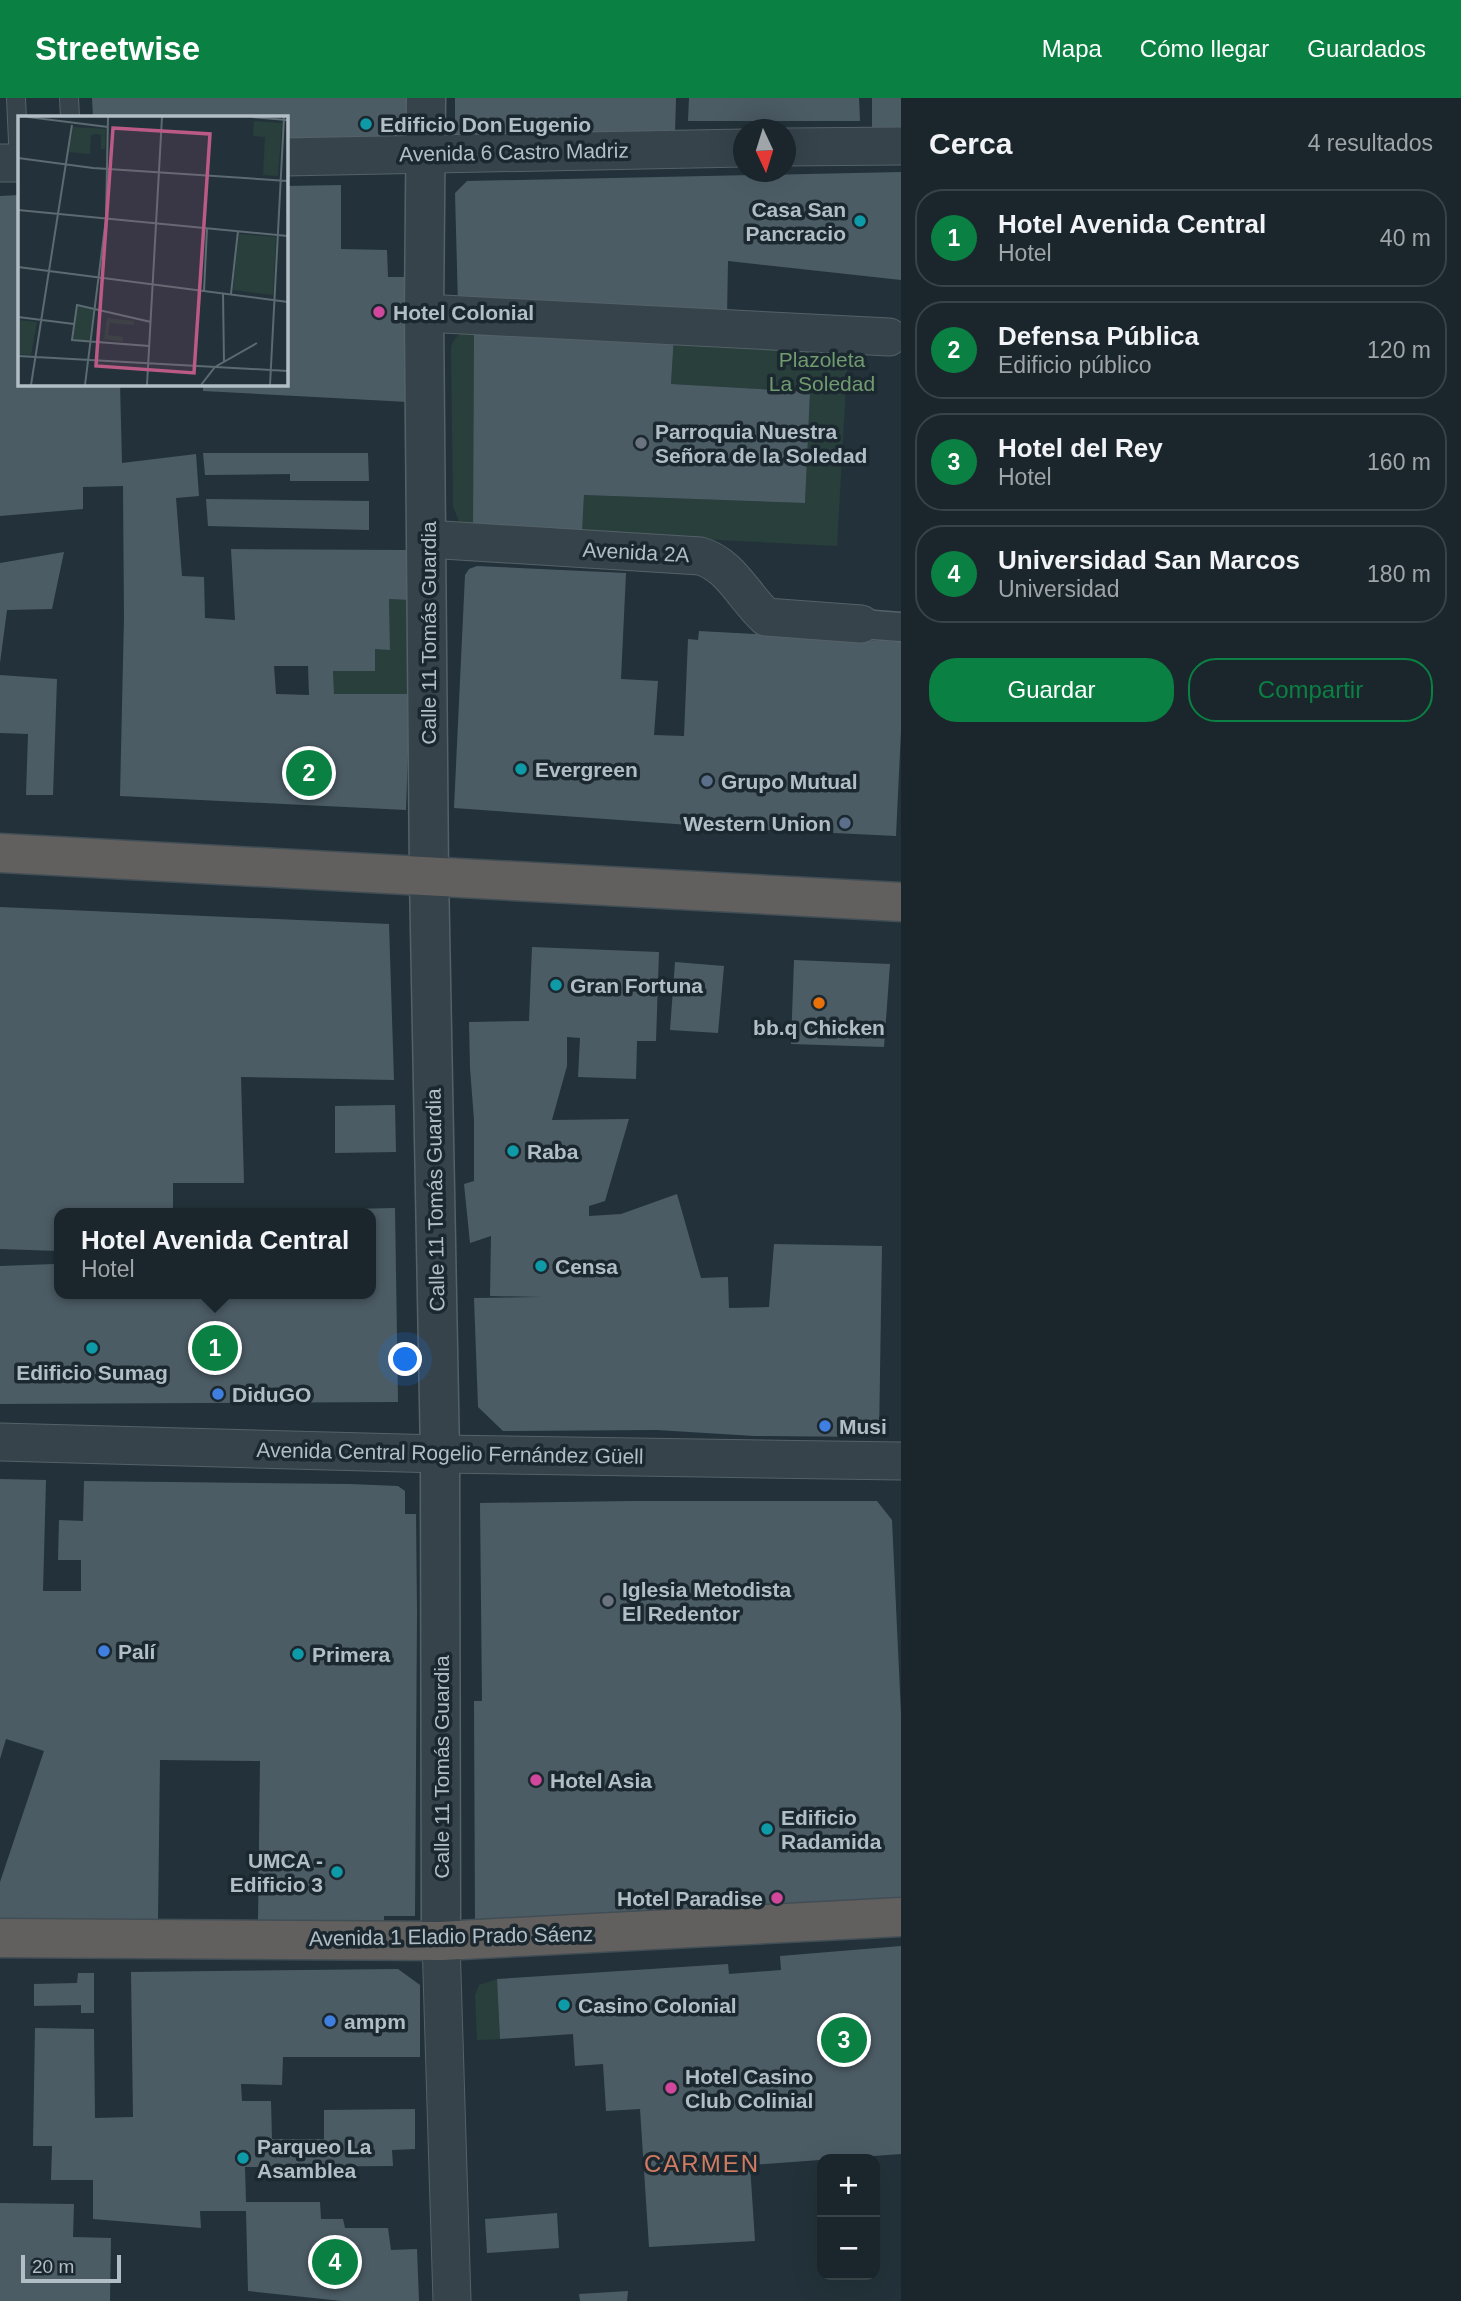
<!DOCTYPE html>
<html lang="es">
<meta charset="utf-8">
<style>
body{margin:0;font-family:Helvetica,sans-serif;background:#273238;color:#f1f3f6}
.controls{position:absolute;right:21px;bottom:21px;display:grid;overflow:hidden;border-radius:14px;box-shadow:0 7px 28px #0002}
.controls button{width:63px;height:63px;display:grid;place-items:center;padding:0;border:0;border-bottom:2px solid #384348;background:#1a262c;color:#f1f3f6;font:35px sans-serif}
.compass{position:absolute;left:733px;top:21px;width:63px;height:63px;border-radius:50%;background:#1a262c;box-shadow:0 7px 28px #0002;rotate:176deg}
.scale{position:absolute;left:21px;bottom:18px;width:100px;box-sizing:border-box;padding-left:7px;border:4px solid #b2bec6;border-top:0;font-size:19px;line-height:24px;white-space:nowrap;color:#b2bec6;-webkit-text-stroke:5px #1c282f;paint-order:stroke}
.you{position:absolute;left:406px;top:1262px;width:24px;height:24px;margin:-18px;border:5px solid #fff;border-radius:50%;background:#1a73e8;box-shadow:0 0 0 10px #1a73e833}
.badge{display:grid;place-items:center;width:46px;height:46px;border-radius:50%;background:#0b8043;color:#fff;font-size:23px;font-weight:700}
.pin{position:absolute;translate:-50% -50%;border:4px solid #fff;box-shadow:0 2px 7px #0006}
.popup{position:absolute;left:54px;top:1110px;width:322px;height:91px;box-sizing:border-box;display:grid;place-content:center;border-radius:14px;background:#1a262c;filter:drop-shadow(0 2px 5px #0005);font-size:23px;white-space:nowrap;color:#9fa5a9}
.popup b{font-size:26px;color:#f1f3f6}
.popup::after{content:'';position:absolute;left:50%;top:100%;margin-left:-14px;border:14px solid transparent;border-top-color:#1a262c}
.list{margin:0;padding:0;list-style:none}
h2{display:flex;justify-content:space-between;align-items:center;height:91px;margin:0;padding:0 28px;font-size:30px}
h2 small{font-size:23px;font-weight:400;color:#9fa5a9}
.list li{display:grid;grid-template-columns:46px 1fr auto;gap:21px;align-items:center;box-sizing:border-box;height:98px;margin:0 14px 14px;padding:0 14px;border:2px solid #384348;border-radius:28px}
.list b{display:block;font-size:26px;white-space:nowrap}
.list p{margin:0;font-size:23px;white-space:nowrap;color:#9fa5a9}
.list em{font-size:23px;font-style:normal;color:#9fa5a9}
.actions{display:flex;gap:14px;padding:21px 28px}
.actions a{flex:1;padding:16px 0;border:2px solid #0b8043;border-radius:28px;text-align:center;font-size:24px;color:#0b8043}
.actions .main{background:#0b8043;color:#fff}
.map{position:relative;flex:none;width:901px;height:2203px;overflow:hidden}
header{display:flex;align-items:center;gap:42px;box-sizing:border-box;height:98px;padding:0 35px;background:#0b8043;color:#fff}
header strong{font-size:33px}
nav{display:flex;gap:38px;margin-inline-start:auto;font-size:24px}
main{display:flex}
aside{flex:1;background:#1a262c}
.map>svg:first-child{display:block}
.green{fill:#283f3b}
.building{fill:#4c5c65;fill-rule:evenodd}
.lines{fill:none;stroke-linecap:round;stroke-linejoin:round}
.service-casing{stroke:#556168;stroke-width:20}
.pedestrian-casing{stroke:#556168;stroke-width:31}
.minor-casing{stroke:#556168;stroke-width:39}
.tertiary-casing{stroke:#556168;stroke-width:41}
.trunk-casing{stroke:#424e55;stroke-width:41}
.service{stroke:#36434a;stroke-width:18}
.pedestrian{stroke:#36434a;stroke-width:28}
.minor{stroke:#36434a;stroke-width:37}
.tertiary{stroke:#36434a;stroke-width:38}
.trunk{stroke:#62605f;stroke-width:38}
.culture-dot{fill:#0f9aa8;stroke:#1c282f;stroke-width:2.5}
.hotel-dot{fill:#d1479c;stroke:#1c282f;stroke-width:2.5}
.worship-dot{fill:#6b7280;stroke:#1c282f;stroke-width:2.5}
.service-dot{fill:#5c6f8a;stroke:#1c282f;stroke-width:2.5}
.food-dot{fill:#e8710a;stroke:#1c282f;stroke-width:2.5}
.shop-dot{fill:#3f7fe0;stroke:#1c282f;stroke-width:2.5}
.labels{text-anchor:middle;dominant-baseline:central;stroke-width:7;stroke-linejoin:round;paint-order:stroke}
.poi-label{font-size:21px;font-weight:bold;fill:#b2bec6;stroke:#1c282f;text-anchor:start}
.street-label{font-size:21px;fill:#b2bec6;stroke:#1c282f}
.park-label{font-size:21px;fill:#709b71;stroke:#1c282f}
.quarter-label{font-size:24px;letter-spacing:2px;fill:#d07b62;stroke:#1c282f}
.inset-road{fill:none;stroke:#5c6a72;stroke-width:2}
.view{fill:#bc5a86;fill-opacity:0.15;stroke:#bc5a86;stroke-width:3.5}
.inset-edge{fill:none;stroke:#b2bec6;stroke-width:3.5}
</style>
<header>
<strong>Streetwise</strong>
<nav><a>Mapa</a><a>Cómo llegar</a><a>Guardados</a></nav>
</header>
<main>
<div class="map">
<svg width="901" height="2203" viewBox="0 0 901 2203">
<rect width="100%" height="100%" fill="#23323a"/>
<g class="green">
<path d="M 474,230 L 473,433 L 461,428 L 453,409 L 451,250 C 454,237 462,234 474,230 Z"/>
<path d="M 674,238 L 848,251 L 837,448 L 582,435 L 584,397 L 805,405 L 810,294 L 671,286 Z"/>
<path d="M 389,501 L 409,502 L 410,596 L 334,596 L 333,573 L 375,573 L 375,551 L 390,551 Z"/>
<path d="M 497,1881 L 500,1941 L 477,1942 L 475,1897 L 479,1887 Z"/>
</g>
<g class="building">
<path d="M 92,0 L 407,0 L 408,44 L 285,46 L 285,19 L 93,19 Z"/>
<path d="M 455,0 L 676,0 L 675,35 L 455,39 Z"/>
<path d="M 689,0 L 859,0 L 860,23 L 688,23 Z"/>
<rect x="872" y="0" width="29" height="35"/>
<path d="M 901,74 L 901,182 L 728,163 L 727,218 L 458,207 L 455,95 L 467,83 Z"/>
<path d="M 341,87 L 341,151 L 387,152 L 388,179 L 408,179 L 408,304 L 203,293 L 203,285 L 285,285 L 285,88 Z"/>
<path d="M 19,97 L 19,285 L 120,285 L 122,365 L 196,356 L 199,398 L 176,400 L 182,478 L 204,479 L 205,520 L 235,522 L 231,451 L 407,452 L 409,502 L 389,501 L 390,552 L 375,551 L 375,573 L 333,573 L 334,596 L 410,596 L 406,712 L 120,698 L 124,519 L 123,388 L 83,389 L 83,411 L 0,418 L 0,98 ZM 274,568 L 308,568 L 309,597 L 276,596 Z"/>
<path d="M 474,230 L 674,238 L 671,286 L 810,294 L 805,405 L 584,397 L 582,435 L 473,433 Z"/>
<path d="M 203,355 L 368,355 L 369,383 L 290,383 L 290,376 L 205,377 Z"/>
<path d="M 206,401 L 369,403 L 369,432 L 208,428 Z"/>
<path d="M 64,454 L 52,511 L 7,512 L 0,565 L 0,465 Z"/>
<path d="M 477,468 L 626,475 L 621,581 L 658,583 L 654,637 L 684,638 L 688,541 L 698,542 L 699,533 L 901,544 L 901,633 L 896,738 L 731,730 L 454,710 L 465,477 L 469,471 Z"/>
<path d="M 0,577 L 57,581 L 53,697 L 26,697 L 28,636 L 0,635 Z"/>
<path d="M 0,809 L 389,826 L 394,982 L 241,979 L 244,1085 L 173,1085 L 173,1115 L 59,1115 L 59,1153 L 0,1151 Z"/>
<path d="M 532,849 L 659,854 L 656,943 L 637,943 L 636,981 L 578,979 L 580,940 L 567,939 L 567,968 L 552,1022 L 629,1021 L 605,1103 L 589,1108 L 589,1118 L 621,1116 L 677,1096 L 701,1180 L 728,1179 L 729,1210 L 769,1209 L 774,1146 L 882,1148 L 879,1339 L 754,1338 L 657,1332 L 503,1333 L 478,1309 L 474,1200 L 542,1199 L 490,1198 L 491,1138 L 470,1145 L 464,1086 L 474,1083 L 474,1022 L 470,970 L 469,924 L 529,923 Z"/>
<path d="M 794,862 L 890,866 L 884,949 L 791,946 Z"/>
<path d="M 675,864 L 724,868 L 718,935 L 670,932 Z"/>
<path d="M 395,1007 L 396,1054 L 335,1055 L 335,1008 Z"/>
<path d="M 395,1110 L 398,1304 L 0,1306 L 0,1168 L 54,1166 L 55,1185 L 59,1185 L 59,1196 L 371,1196 L 371,1115 L 260,1115 L 260,1113 Z"/>
<path d="M 0,1381 L 46,1382 L 43,1493 L 81,1493 L 81,1462 L 58,1462 L 59,1422 L 83,1423 L 84,1383 L 350,1386 L 398,1388 L 405,1393 L 405,1416 L 416,1416 L 417,1513 L 415,1818 L 384,1818 L 384,1826 L 258,1824 L 260,1663 L 160,1662 L 158,1823 L 0,1822 L 0,1784 L 44,1653 L 6,1641 L 0,1661 Z"/>
<path d="M 633,1403 L 877,1403 L 892,1422 L 901,1616 L 901,1807 L 475,1825 L 474,1603 L 482,1603 L 480,1405 Z"/>
<path d="M 901,1848 L 901,2056 L 750,2067 L 755,2143 L 649,2149 L 640,2011 L 606,2013 L 603,1966 L 575,1968 L 573,1936 L 500,1941 L 497,1881 L 728,1866 L 729,1876 L 781,1872 L 780,1858 Z"/>
<path d="M 398,1871 L 420,1887 L 420,1959 L 283,1959 L 282,1987 L 241,1986 L 242,2003 L 271,2003 L 272,2041 L 324,2041 L 324,2012 L 415,2011 L 415,2051 L 392,2052 L 393,2068 L 245,2069 L 246,2104 L 320,2104 L 321,2121 L 343,2121 L 345,2130 L 388,2130 L 391,2152 L 417,2151 L 419,2203 L 342,2203 L 248,2193 L 246,2113 L 200,2113 L 201,2130 L 93,2121 L 93,2082 L 51,2082 L 52,2048 L 33,2048 L 35,1930 L 94,1931 L 95,2020 L 133,2019 L 131,1874 Z"/>
<path d="M 78,1875 L 94,1875 L 94,1915 L 81,1915 L 81,1907 L 34,1908 L 34,1886 L 77,1885 Z"/>
<path d="M 0,2105 L 74,2106 L 73,2139 L 111,2140 L 110,2203 L 0,2203 Z"/>
<path d="M 557,2115 L 559,2150 L 487,2155 L 485,2121 Z"/>
<path d="M 628,2193 L 627,2203 L 580,2203 L 579,2196 Z"/>
</g>
<g class="lines">
<g class="service-casing">
<g id="service">
<path d="M 16,0 L 19,65"/>
<path d="M 69,0 L 70,19"/>
</g>
</g>
<g class="pedestrian-casing">
<path id="pedestrian" d="M 861,526 L 901,529"/>
</g>
<g class="minor-casing">
<g id="minor">
<path d="M 786,49 L 901,48"/>
<path d="M 285,59 L 744,50"/>
<path d="M 0,65 L 19,65"/>
<path d="M 424,215 L 889,239"/>
<path d="M 427,441 L 700,458 C 730,466 744,499 766,519 L 861,526"/>
<path d="M 0,1344 L 440,1356 L 901,1363"/>
<path d="M 441,1843 L 452,2203"/>
</g>
</g>
<g class="tertiary-casing">
<path id="tertiary" d="M 426,0 L 424,215 L 429,777 L 440,1356 L 441,1843"/>
</g>
<g class="trunk-casing">
<g id="trunk">
<path d="M 0,755 L 901,804"/>
<path d="M 0,1840 L 441,1843 L 901,1819"/>
</g>
</g>
<use href="#service" class="service"/>
<use href="#pedestrian" class="pedestrian"/>
<use href="#minor" class="minor"/>
<use href="#tertiary" class="tertiary"/>
<use href="#trunk" class="trunk"/>
</g>
<g class="culture-dot">
<circle cx="366" cy="26" r="7"/>
<circle cx="860" cy="123" r="7"/>
<circle cx="521" cy="671" r="7"/>
<circle cx="556" cy="887" r="7"/>
<circle cx="513" cy="1053" r="7"/>
<circle cx="541" cy="1168" r="7"/>
<circle cx="92" cy="1250" r="7"/>
<circle cx="298" cy="1556" r="7"/>
<circle cx="767" cy="1731" r="7"/>
<circle cx="337" cy="1774" r="7"/>
<circle cx="564" cy="1907" r="7"/>
<circle cx="243" cy="2060" r="7"/>
</g>
<g class="hotel-dot">
<circle cx="379" cy="214" r="7"/>
<circle cx="536" cy="1682" r="7"/>
<circle cx="777" cy="1800" r="7"/>
<circle cx="671" cy="1990" r="7"/>
</g>
<g class="worship-dot">
<circle cx="641" cy="345" r="7"/>
<circle cx="608" cy="1503" r="7"/>
</g>
<g class="service-dot">
<circle cx="707" cy="683" r="7"/>
<circle cx="845" cy="725" r="7"/>
</g>
<circle class="food-dot" cx="819" cy="905" r="7"/>
<g class="shop-dot">
<circle cx="218" cy="1296" r="7"/>
<circle cx="825" cy="1328" r="7"/>
<circle cx="104" cy="1553" r="7"/>
<circle cx="330" cy="1923" r="7"/>
</g>
<g class="labels">
<g class="poi-label">
<text x="380" y="26">Edificio Don Eugenio</text>
<text x="846" y="111" text-anchor="end">Casa San<tspan x="846" dy="24">Pancracio</tspan></text>
<text x="393" y="214">Hotel Colonial</text>
<text x="655" y="333">Parroquia Nuestra<tspan x="655" dy="24">Señora de la Soledad</tspan></text>
<text x="535" y="671">Evergreen</text>
<text x="721" y="683">Grupo Mutual</text>
<text x="831" y="725" text-anchor="end">Western Union</text>
<text x="570" y="887">Gran Fortuna</text>
<text x="819" y="929" text-anchor="middle">bb.q Chicken</text>
<text x="527" y="1053">Raba</text>
<text x="555" y="1168">Censa</text>
<text x="92" y="1274" text-anchor="middle">Edificio Sumag</text>
<text x="232" y="1296">DiduGO</text>
<text x="839" y="1328">Musi</text>
<text x="622" y="1491">Iglesia Metodista<tspan x="622" dy="24">El Redentor</tspan></text>
<text x="118" y="1553">Palí</text>
<text x="312" y="1556">Primera</text>
<text x="550" y="1682">Hotel Asia</text>
<text x="781" y="1719">Edificio<tspan x="781" dy="24">Radamida</tspan></text>
<text x="323" y="1762" text-anchor="end">UMCA -<tspan x="323" dy="24">Edificio 3</tspan></text>
<text x="763" y="1800" text-anchor="end">Hotel Paradise</text>
<text x="578" y="1907">Casino Colonial</text>
<text x="344" y="1923">ampm</text>
<text x="685" y="1978">Hotel Casino<tspan x="685" dy="24">Club Colinial</tspan></text>
<text x="257" y="2048">Parqueo La<tspan x="257" dy="24">Asamblea</tspan></text>
</g>
<g class="street-label">
<text transform="translate(514 54) rotate(-1)">Avenida 6 Castro Madriz</text>
<text transform="translate(636 454) rotate(3)">Avenida 2A</text>
<text transform="translate(428 535) rotate(-90)">Calle 11 Tomás Guardia</text>
<text transform="translate(435 1102) rotate(-91)">Calle 11 Tomás Guardia</text>
<text transform="translate(450 1355) rotate(1)">Avenida Central Rogelio Fernández Güell</text>
<text transform="translate(441 1669) rotate(-90)">Calle 11 Tomás Guardia</text>
<text transform="translate(451 1838) rotate(-1)">Avenida 1 Eladio Prado Sáenz</text>
</g>
<g class="park-label">
<text x="822" y="261">Plazoleta<tspan x="822" dy="24">La Soledad</tspan></text>
</g>
<g class="quarter-label">
<text x="702" y="2065">CARMEN</text>
</g>
</g>
<g transform="translate(18 18)">
<rect width="270" height="270" fill="#23323a"/>
<path d="M 236,5 L 264,7 L 260,60 L 245,59 L 247,21 L 235,20 ZM 55,11 L 88,13 L 87,33 L 83,33 L 83,19 L 78,18 L 73,19 L 72,38 L 51,36 ZM 221,118 L 258,121 L 255,179 L 215,174 ZM 60,190 L 76,193 L 71,225 L 55,223 ZM 89,202 L 116,205 L 116,209 L 92,207 L 90,219 L 105,221 L 105,226 L 86,223 ZM 0,204 L 19,206 L 13,239 L 0,238 Z" fill="#283f3b"/>
<path class="inset-road" d="M 10,1 L 90,11M 234,1 L 269,4M 0,42 L 75,52 L 270,65M 0,94 L 270,120M 0,151 L 270,186M 186,175 L 189,112M 205,178 L 206,246M 213,178 L 220,115M 0,201 L 56,208M 131,230 L 54,224 L 59,189 L 133,206M 0,240 L 270,255M 13,269 L 54,9M 67,269 L 88,102 L 90,1M 129,269 L 144,1M 183,269 L 197,251 L 239,227M 252,269 L 266,1"/>
<path class="view" d="M 95,12 L 192,18 L 176,257 L 78,250 Z"/>
<rect width="270" height="270" class="inset-edge"/>
</g>
</svg>
<div class="controls">
<button>+</button>
<button>−</button>
</div>
<svg class="compass" viewBox="-18 -18 36 36"><path d="M0-13l5 13h-10z" fill="#e53935"/><path d="M0 13l5-13h-10z" fill="#9fa5a9"/></svg>
<div class="scale">20 m</div>
<div class="you"></div>
<div class="pin badge" style="left:215px;top:1250px">1</div>
<div class="popup"><b>Hotel Avenida Central</b>Hotel</div>
<div class="pin badge" style="left:309px;top:675px">2</div>
<div class="pin badge" style="left:844px;top:1942px">3</div>
<div class="pin badge" style="left:335px;top:2164px">4</div>
</div>
<aside>
<h2>Cerca<small>4 resultados</small></h2>
<ul class="list">
<li><span class="badge">1</span><div><b>Hotel Avenida Central</b><p>Hotel</p></div><em>40 m</em></li>
<li><span class="badge">2</span><div><b>Defensa Pública</b><p>Edificio público</p></div><em>120 m</em></li>
<li><span class="badge">3</span><div><b>Hotel del Rey</b><p>Hotel</p></div><em>160 m</em></li>
<li><span class="badge">4</span><div><b>Universidad San Marcos</b><p>Universidad</p></div><em>180 m</em></li>
</ul>
<div class="actions"><a class="main">Guardar</a><a>Compartir</a></div>
</aside>
</main>
